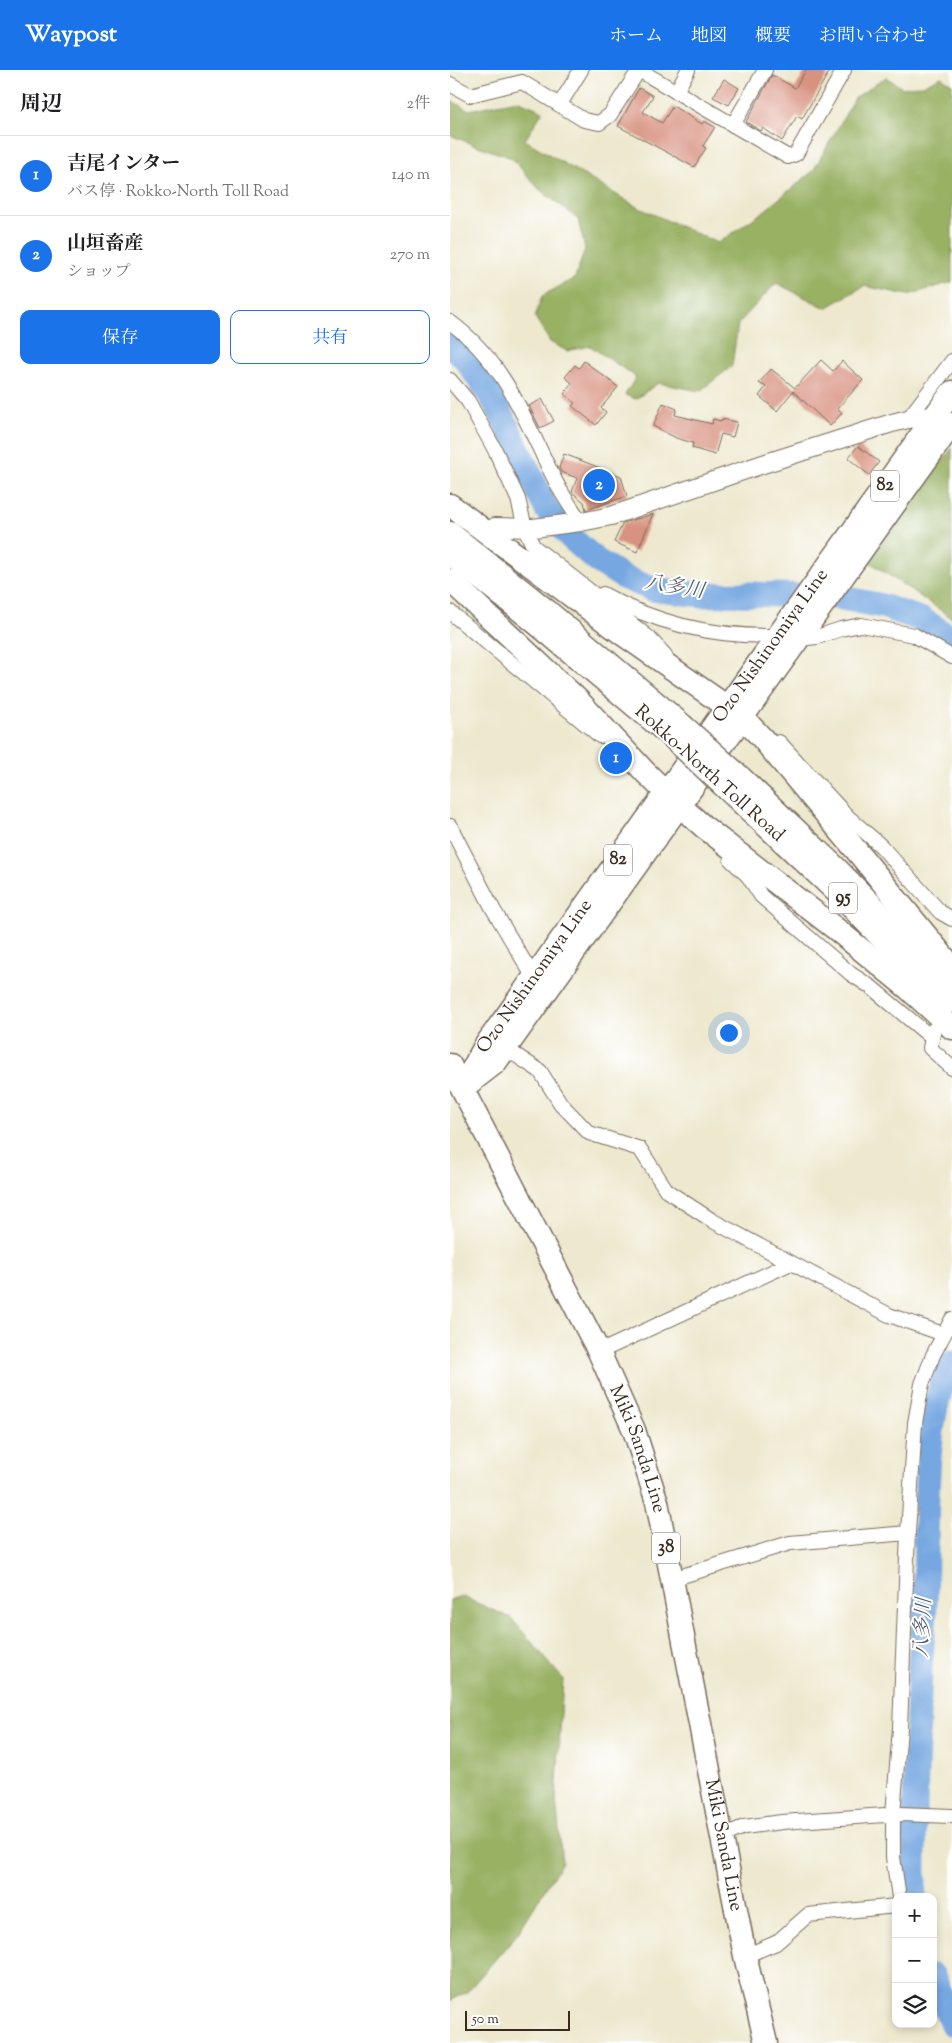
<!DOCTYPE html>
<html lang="ja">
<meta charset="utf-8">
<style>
body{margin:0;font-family:"Sorts Mill Goudy","Noto Serif JP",serif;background:#f6f6f6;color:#202124}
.controls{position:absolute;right:15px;bottom:15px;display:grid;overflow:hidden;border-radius:10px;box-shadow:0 2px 8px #0003}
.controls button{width:45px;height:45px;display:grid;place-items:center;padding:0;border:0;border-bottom:1px solid #e0e0e0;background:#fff;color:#202124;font:25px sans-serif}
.scale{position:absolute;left:15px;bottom:12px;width:105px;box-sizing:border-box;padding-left:5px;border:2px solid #3b2a1e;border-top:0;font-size:14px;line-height:18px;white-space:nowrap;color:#3b2a1e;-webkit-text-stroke:4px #fff;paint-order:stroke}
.you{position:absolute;left:278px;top:962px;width:18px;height:18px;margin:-12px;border:4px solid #fff;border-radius:50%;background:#1a73e8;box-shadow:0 0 0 8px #1a73e833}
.badge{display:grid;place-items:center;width:32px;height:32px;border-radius:50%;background:#1a73e8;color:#fff;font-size:16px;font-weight:700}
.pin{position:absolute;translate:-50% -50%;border:2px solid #fff;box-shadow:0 1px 5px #0006}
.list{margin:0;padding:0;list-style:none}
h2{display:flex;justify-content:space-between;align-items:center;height:65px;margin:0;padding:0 20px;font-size:21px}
h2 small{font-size:16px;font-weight:400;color:#757577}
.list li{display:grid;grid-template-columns:32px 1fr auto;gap:15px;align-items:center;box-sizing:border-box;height:80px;padding:0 20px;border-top:1px solid #e0e0e0}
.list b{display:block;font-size:19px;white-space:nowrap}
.list p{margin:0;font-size:16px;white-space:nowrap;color:#757577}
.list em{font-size:16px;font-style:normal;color:#757577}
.actions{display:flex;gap:10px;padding:15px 20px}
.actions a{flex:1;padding:11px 0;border:1px solid #1a73e8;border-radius:10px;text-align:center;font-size:18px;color:#1a73e8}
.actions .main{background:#1a73e8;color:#fff}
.icon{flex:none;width:28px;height:28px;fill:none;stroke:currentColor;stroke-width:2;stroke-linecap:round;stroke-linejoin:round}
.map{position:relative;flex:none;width:502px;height:1973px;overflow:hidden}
header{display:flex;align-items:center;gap:30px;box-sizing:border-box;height:70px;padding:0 25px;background:#1a73e8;color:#fff}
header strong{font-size:24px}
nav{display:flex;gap:28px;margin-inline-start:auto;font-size:18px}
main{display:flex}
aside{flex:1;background:#fff}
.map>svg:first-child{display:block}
.forest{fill:#98b163;stroke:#6a6e40}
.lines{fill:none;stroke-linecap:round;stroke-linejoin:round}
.river{stroke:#76a7e1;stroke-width:25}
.building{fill:#d89280}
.minor-casing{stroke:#796c5c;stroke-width:16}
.tertiary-casing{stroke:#796c5c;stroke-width:20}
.primary-casing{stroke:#796c5c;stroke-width:25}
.minor{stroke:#fff;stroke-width:14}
.tertiary{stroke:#fff;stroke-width:18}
.primary{stroke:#fff;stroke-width:22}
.primary-bridge-casing{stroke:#796c5c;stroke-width:25;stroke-linecap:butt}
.primary-bridge{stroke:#fff;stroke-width:22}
.labels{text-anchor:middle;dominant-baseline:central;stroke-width:4;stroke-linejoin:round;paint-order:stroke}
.shield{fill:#fff;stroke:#766a62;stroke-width:1}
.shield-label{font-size:18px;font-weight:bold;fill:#3b2a1e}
.street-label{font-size:19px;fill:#3b2a1e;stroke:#fff}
.water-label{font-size:20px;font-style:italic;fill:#535c6c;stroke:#fff}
</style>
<header>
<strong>Waypost</strong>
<nav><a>ホーム</a><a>地図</a><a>概要</a><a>お問い合わせ</a></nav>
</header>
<main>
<aside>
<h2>周辺<small>2件</small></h2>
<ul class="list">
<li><span class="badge">1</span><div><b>吉尾インター</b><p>バス停 · Rokko-North Toll Road</p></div><em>140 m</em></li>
<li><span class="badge">2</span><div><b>山垣畜産</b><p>ショップ</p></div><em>270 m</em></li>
</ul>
<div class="actions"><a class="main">保存</a><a>共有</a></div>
</aside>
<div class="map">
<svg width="502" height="1973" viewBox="0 0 502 1973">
<rect width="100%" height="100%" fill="#fff"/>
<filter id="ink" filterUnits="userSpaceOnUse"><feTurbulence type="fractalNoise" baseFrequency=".02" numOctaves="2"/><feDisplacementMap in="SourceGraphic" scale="10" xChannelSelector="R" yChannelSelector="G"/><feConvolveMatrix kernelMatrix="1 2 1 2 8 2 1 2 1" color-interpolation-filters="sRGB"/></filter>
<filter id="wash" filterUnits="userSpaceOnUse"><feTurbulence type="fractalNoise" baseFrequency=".0096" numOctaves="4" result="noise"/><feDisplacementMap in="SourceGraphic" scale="20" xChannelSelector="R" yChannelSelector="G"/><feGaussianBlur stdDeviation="1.12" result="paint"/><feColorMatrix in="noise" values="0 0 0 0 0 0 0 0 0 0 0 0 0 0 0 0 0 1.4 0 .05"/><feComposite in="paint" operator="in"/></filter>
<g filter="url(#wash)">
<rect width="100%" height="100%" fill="#ede8ce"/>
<g class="forest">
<path d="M 436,7 L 452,18 L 474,15 L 491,7 L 502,14 L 502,212 L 458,225 L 414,216 L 376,238 L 326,213 L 288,254 L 282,296 L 250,321 L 208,313 L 186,329 L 175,325 L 186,307 L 140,276 L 117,281 L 100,272 L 85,247 L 92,226 L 125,208 L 135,179 L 128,149 L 89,119 L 62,88 L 22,74 L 0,65 L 0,30 L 19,40 L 67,30 L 93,41 L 75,70 L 187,137 L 268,173 L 313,142 L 363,101 L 405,28 Z"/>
<path d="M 502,378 L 502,548 L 418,491 Z"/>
<path d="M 11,1526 L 61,1548 L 113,1609 L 106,1729 L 112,1792 L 68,1863 L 17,1922 L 0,1931 L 0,1530 Z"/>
</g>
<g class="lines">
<g class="river">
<path d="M 0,276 L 15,288 L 46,334 L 97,440 L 120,467 L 146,490 L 173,507 L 202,519 L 252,525 L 300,524 L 387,527 L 433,536 L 473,550 L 502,568"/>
<path d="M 464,1827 C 463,1751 467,1675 470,1600 C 471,1577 475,1555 475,1532 C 478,1469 470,1346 502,1293"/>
<path d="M 483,1906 L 502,1954"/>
</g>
</g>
<g id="blocks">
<g class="building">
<path d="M 356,0 L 380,0 L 352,49 L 347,46 L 332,71 L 313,58 L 311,61 L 296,52 L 322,5 L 345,18 Z"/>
<path d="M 274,9 L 289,18 L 279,35 L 263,27 Z"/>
<path d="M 189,18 L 203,26 L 193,42 L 212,53 L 223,36 L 252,54 L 254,51 L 265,57 L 253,76 L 256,78 L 244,97 L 168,56 Z"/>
<path d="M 371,290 L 383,301 L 392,291 L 413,310 L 387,339 L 392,343 L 380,356 L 343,321 L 327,341 L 309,326 L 316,317 L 309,313 L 321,299 L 345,318 Z"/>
<path d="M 134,291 L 168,317 L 151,338 L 156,342 L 146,355 L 122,336 L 125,333 L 114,324 L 122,313 L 115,307 L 125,295 L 129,298 Z"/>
<path d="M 92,329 L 104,351 L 90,358 L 79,336 Z"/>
<path d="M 213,333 L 227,339 L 225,345 L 262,354 L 263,349 L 271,351 L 272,349 L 287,352 L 283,367 L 271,364 L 265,385 L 242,378 L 243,373 L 226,368 L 203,356 Z"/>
<path d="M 408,376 L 429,392 L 419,405 L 398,388 Z"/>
<path d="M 114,384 L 171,406 L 177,426 L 136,440 L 134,432 L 122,422 L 127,408 L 111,402 L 109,398 Z"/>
<path d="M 203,444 L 187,482 L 164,472 L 173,453 Z"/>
</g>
</g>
</g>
<g filter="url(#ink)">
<use href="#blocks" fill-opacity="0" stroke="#796c5c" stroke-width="1"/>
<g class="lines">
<g class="minor-casing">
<g id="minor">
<path d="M 0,14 L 20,25 L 72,12 L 134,50 L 149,53 L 160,45 L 189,0 L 338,87 L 346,84 L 394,0"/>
<path d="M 226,22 L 238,0"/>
<path d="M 110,34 L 131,0"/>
<path d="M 283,55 L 315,0"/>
<path d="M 0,252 C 59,295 76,355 108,416 C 115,429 123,440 131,452"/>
<path d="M 0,310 L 18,331 L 45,380 L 68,429 L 75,458 L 83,476 L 198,567 L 215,585"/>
<path d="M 458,349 L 502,291"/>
<path d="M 153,524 C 206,554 267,567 327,566"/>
<path d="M 0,542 L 150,666"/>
<path d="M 348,569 L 367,567 L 391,559 L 411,555 L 464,565 L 502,587"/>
<path d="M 329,672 L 397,746 L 431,776 L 490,842 L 502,849"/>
<path d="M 0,756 L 43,839 L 84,908"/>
<path d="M 281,790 L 298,806 L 311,826 L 401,904 L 421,917 L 482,968"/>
<path d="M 484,959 L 480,978 L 502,998"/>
<path d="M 55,978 L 90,1001 L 111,1034 L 139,1063 L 190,1079 L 217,1121 L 263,1151 L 439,1245 L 493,1264"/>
<path d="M 149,1282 L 341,1193"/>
<path d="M 222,1509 L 340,1473 L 458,1463"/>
<path d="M 272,1766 L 294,1757 L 332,1752 L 450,1744 L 502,1746"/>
<path d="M 449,1827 L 443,1787 L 443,1744 L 450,1658 L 458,1463 L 465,1353 L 472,1314 L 483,1285 L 502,1249"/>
<path d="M 295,1886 L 326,1873 L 358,1845 L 446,1836"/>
</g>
</g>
<g class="tertiary-casing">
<path id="tertiary" d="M 45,457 L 83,458 L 131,452 L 161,446 L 313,394 L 442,353 L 458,349 L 484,346"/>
</g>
<g class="primary-casing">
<g id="primary">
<path d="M 0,435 L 171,563 L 293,648 L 312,668 L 406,780 L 502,897"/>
<path d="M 0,463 L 96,540 L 232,655"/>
<path d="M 0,484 L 86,553 L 222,667"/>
<path d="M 0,510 L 127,629 L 195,702 L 230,736 L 254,757 L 386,859 L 458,918 L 502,958"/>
<path d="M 288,705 L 383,795 L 502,917"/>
<path d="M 278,720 L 392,827 L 495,934"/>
<path id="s1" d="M 0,995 L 149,1282 L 184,1360 L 207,1432 L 295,1886 L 316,1973"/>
<path d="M 18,1014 L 45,993 L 502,354"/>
<path id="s2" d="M 13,1017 L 35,976 L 502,322"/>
</g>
</g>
<use href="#minor" class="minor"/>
<use href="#tertiary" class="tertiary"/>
<use href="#primary" class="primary"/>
<g class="primary-bridge-casing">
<g id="primary-bridge">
<path d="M 232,655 L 288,705"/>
<path d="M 222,667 L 278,720"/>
</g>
</g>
<use href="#primary-bridge" class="primary-bridge"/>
</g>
</g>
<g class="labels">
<g class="shield">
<rect x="421" y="400.5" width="28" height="31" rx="4"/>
<rect x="154" y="774.5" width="28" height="31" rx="4"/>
<rect x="379" y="812.5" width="28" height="31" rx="4"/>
<rect x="202" y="1462.5" width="28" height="31" rx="4"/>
</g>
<g class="shield-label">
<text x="435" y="416">82</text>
<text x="168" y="790">82</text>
<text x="393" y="828">95</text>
<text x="216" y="1478">38</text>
</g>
<g class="street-label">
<text stroke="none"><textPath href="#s2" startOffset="538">Ozo Nishinomiya Line</textPath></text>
<text transform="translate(259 704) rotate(42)">Rokko-North Toll Road</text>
<text stroke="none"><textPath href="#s2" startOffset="132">Ozo Nishinomiya Line</textPath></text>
<text stroke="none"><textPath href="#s1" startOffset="428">Miki Sanda Line</textPath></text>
<text stroke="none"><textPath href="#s1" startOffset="834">Miki Sanda Line</textPath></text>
</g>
<g class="water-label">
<text transform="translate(224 518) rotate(9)">八多川</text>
<text transform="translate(474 1558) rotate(-87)">八多川</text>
</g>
</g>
</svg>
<div class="controls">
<button>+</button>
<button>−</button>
<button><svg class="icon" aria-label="layers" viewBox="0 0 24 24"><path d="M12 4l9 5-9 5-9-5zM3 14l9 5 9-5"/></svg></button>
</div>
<div class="scale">50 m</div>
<div class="you"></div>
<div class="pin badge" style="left:166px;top:688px">1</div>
<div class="pin badge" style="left:149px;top:415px">2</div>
</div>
</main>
